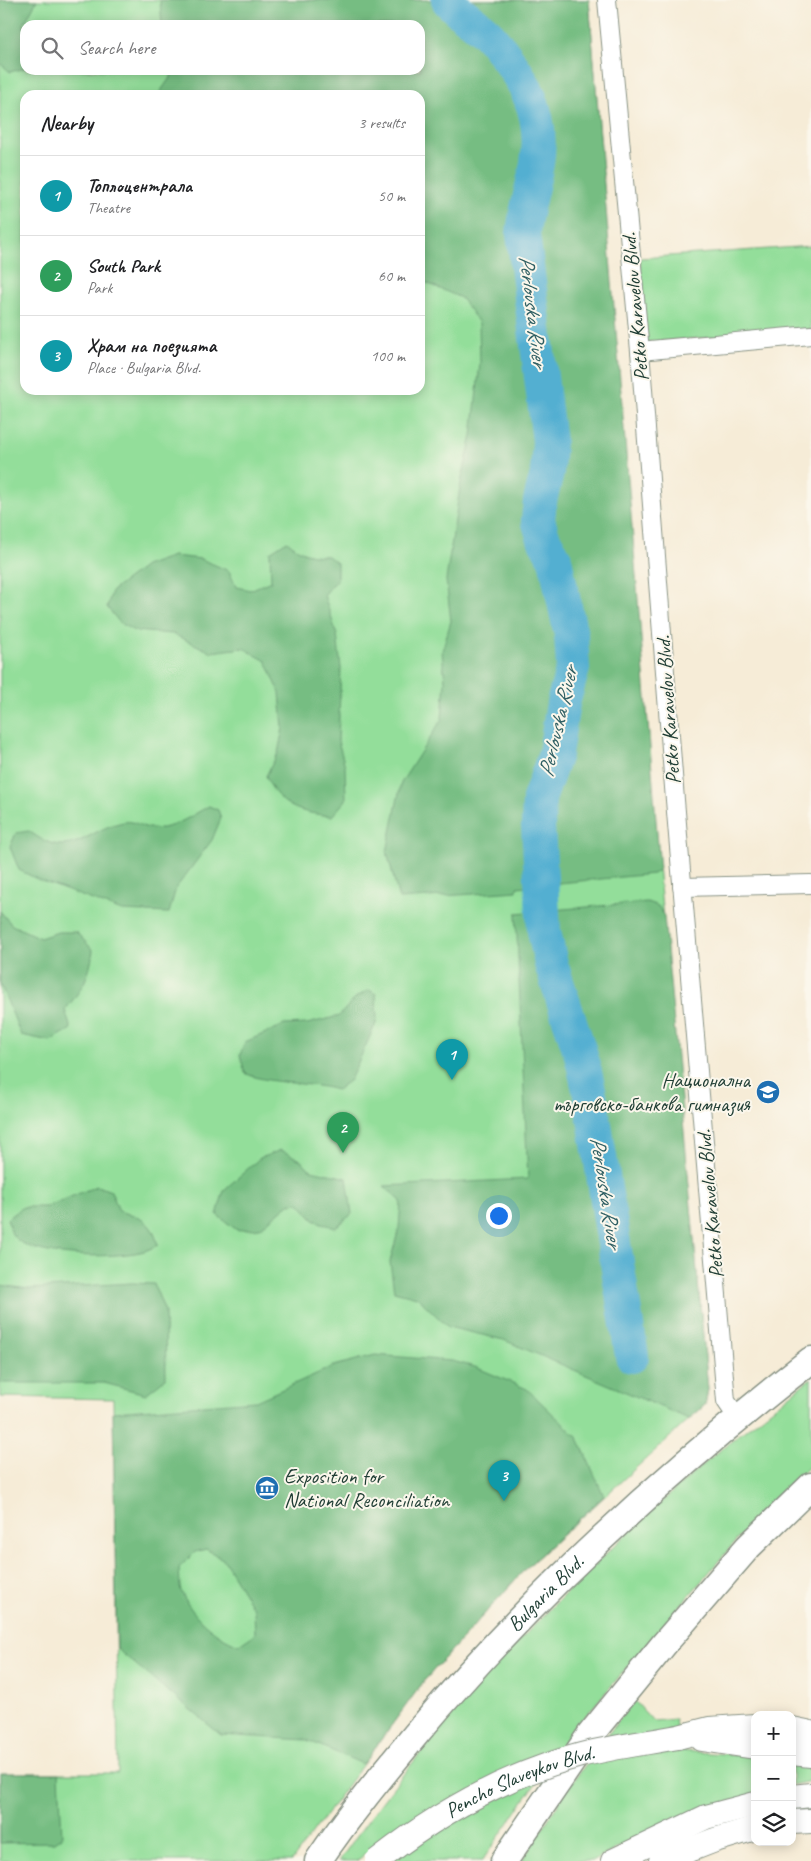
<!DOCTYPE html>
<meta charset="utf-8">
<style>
body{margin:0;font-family:Caveat,sans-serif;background:#f6f6f6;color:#202124}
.controls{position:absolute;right:15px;bottom:15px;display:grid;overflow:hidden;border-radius:10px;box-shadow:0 2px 12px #0003}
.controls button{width:45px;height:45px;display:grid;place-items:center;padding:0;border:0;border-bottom:1px solid #e0e0e0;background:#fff;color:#202124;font:25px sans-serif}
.you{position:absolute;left:498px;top:1215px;width:18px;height:18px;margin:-12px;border:4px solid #fff;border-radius:50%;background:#1a73e8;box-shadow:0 0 0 8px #1a73e833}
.badge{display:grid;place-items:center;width:32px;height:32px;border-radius:50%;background:#1f6fb2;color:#fff;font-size:16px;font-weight:700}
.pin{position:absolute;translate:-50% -41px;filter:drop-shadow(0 1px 2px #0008)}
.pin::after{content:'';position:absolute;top:26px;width:18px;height:15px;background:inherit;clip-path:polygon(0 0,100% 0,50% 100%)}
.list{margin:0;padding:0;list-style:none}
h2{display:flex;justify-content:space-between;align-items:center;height:65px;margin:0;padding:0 20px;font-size:21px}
h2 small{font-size:16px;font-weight:400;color:#757577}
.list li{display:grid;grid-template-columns:32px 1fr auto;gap:15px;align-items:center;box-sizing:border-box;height:80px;padding:0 20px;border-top:1px solid #e0e0e0}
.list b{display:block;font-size:19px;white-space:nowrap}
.list p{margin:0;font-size:16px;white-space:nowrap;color:#757577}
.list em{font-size:16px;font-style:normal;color:#757577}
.icon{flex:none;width:28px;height:28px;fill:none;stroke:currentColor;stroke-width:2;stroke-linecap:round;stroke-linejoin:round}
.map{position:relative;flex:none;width:811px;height:1861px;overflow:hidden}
.search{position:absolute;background:#fff;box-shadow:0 2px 12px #0003;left:20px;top:20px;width:405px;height:55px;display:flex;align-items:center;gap:12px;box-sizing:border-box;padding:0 18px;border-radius:15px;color:#757577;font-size:19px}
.panel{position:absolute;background:#fff;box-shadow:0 2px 12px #0003;left:20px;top:90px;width:405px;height:305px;border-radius:15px}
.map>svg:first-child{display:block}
.green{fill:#93de9a;stroke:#598e67;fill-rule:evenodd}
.forest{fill:#76bd82;stroke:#4a7d5b;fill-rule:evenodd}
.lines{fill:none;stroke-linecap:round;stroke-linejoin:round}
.river{stroke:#53afd1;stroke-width:34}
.street-casing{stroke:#8a9486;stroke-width:20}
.secondary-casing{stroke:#8a9486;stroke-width:26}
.primary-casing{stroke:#8a9486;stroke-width:29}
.street{stroke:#fff;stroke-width:18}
.secondary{stroke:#fff;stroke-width:24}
.primary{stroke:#fff;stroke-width:26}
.secondary-bridge-casing{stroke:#8a9486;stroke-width:26;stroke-linecap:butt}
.secondary-bridge{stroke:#fff;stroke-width:24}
.labels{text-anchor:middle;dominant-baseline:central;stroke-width:4;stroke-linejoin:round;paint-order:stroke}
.street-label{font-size:21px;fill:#1f3d34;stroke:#fbf7ec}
.poi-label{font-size:21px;fill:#1f3d34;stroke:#fbf7ec;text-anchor:end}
.water-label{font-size:22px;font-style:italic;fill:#2f5f63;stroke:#fbf7ec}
</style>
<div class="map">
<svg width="811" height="1861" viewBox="0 0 811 1861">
<rect width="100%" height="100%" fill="#fbf7ec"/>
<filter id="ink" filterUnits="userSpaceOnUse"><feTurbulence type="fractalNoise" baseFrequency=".02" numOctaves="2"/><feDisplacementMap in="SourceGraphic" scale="10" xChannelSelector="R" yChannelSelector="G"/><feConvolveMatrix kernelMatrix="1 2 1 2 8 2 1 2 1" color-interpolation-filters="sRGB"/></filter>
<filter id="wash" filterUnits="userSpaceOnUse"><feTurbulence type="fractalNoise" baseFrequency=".0096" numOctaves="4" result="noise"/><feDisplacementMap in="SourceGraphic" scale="20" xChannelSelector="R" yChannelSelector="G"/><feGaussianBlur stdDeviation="1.12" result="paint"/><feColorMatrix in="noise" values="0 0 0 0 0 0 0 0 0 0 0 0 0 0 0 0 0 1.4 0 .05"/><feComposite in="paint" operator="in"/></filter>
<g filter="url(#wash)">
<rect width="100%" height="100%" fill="#f6ecd7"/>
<g class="green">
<path d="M 0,0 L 589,0 L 656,844 L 708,1389 L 705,1405 L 524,1570 L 424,1681 L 292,1861 L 0,1861 L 0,1773 L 118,1773 L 113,1399 L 0,1397 ZM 25,25 L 420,25 L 420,70 L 25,70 ZM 25,95 L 420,95 L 420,390 L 25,390 Z"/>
<path d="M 811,246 L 811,330 L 646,342 L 640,258 Z"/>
<path d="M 811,1378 L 811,1465 L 754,1520 L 570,1734 L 482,1861 L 373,1861 L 365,1853 L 358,1861 L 339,1861 C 440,1715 566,1586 699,1468 C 735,1437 774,1408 811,1378 Z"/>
<path d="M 634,1700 L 653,1721 L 675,1719 L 680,1751 L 755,1756 L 755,1794 L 668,1820 L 594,1861 L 522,1861 L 568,1788 Z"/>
<path d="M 792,1762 L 811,1765 L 811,1781 L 792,1785 Z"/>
</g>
<g class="forest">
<path d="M 0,0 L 37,0 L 24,24 L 25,68 L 10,72 L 0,63 Z"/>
<path d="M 160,0 L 589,0 L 660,869 L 653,874 L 517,887 L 517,891 L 399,899 L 387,852 L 401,783 L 442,719 L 445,681 L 442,651 L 451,621 L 446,580 L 460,487 L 472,436 L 480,363 L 479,323 L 461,298 L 420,280 L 420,95 L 158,95 L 172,75 L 173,70 L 420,70 L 420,25 L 162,25 Z"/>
<path d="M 287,541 C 301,553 310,556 328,556 L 337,563 L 337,580 L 324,595 L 337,635 L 341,668 L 338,741 L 345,766 L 346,800 L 332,816 C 301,813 279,808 266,776 L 278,753 L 283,728 L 280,693 L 266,661 L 243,648 L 211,652 L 173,634 L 134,631 L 120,623 L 107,607 L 112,591 L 145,566 L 173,556 L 201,559 L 229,571 L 236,587 L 250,590 L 271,581 L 270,552 Z"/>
<path d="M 209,806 L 218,810 L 221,818 L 212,840 L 176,888 L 169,913 L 122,911 L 39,880 L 19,870 L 10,847 L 16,833 L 29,831 C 72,864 85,829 124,822 C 134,820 139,826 149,828 C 170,832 192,815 209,806 Z"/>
<path d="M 647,902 L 658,906 L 664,916 L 708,1389 L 705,1405 L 689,1419 L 504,1340 L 448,1327 L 417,1297 L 394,1291 L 390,1262 L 399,1228 L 401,1201 L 384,1186 L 528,1179 L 516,913 Z"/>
<path d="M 0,911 L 12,925 L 40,938 L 58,932 L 76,932 L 93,950 C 90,977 82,989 65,1010 L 71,1029 L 50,1041 L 21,1035 L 0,983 Z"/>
<path d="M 369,990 L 376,994 L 377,1021 L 350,1080 L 337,1090 C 310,1082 266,1084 245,1073 L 240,1055 L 245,1042 L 284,1025 L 307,1024 L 339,1016 L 355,998 Z"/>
<path d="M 281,1150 L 299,1159 L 311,1170 L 347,1178 L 352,1214 L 335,1228 L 314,1220 L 299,1203 L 289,1204 L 260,1228 L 237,1230 L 217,1215 L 224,1190 L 260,1158 Z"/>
<path d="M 97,1186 L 111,1191 L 119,1211 C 142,1219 151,1219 158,1245 C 152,1248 146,1251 140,1252 C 113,1258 28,1260 12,1234 C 10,1229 9,1223 7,1219 L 23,1207 L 46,1207 Z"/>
<path d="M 132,1283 L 154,1284 L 165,1312 L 166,1378 L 146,1394 L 104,1383 L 0,1383 L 0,1285 L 29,1289 Z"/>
<path d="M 375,1355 L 452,1361 L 475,1367 L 527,1389 L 578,1438 L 604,1496 L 524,1570 L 424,1681 L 363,1764 L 307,1740 L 221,1735 L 117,1649 L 113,1412 L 256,1401 L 334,1366 ZM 206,1549 L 224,1560 L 254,1610 L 255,1634 L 239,1645 C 214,1635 192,1617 181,1591 C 179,1585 180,1575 179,1568 L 195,1552 Z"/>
<path d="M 0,1773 L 59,1773 L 62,1837 L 55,1842 L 0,1843 Z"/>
</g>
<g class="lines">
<path class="river" d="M 448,0 C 461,16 481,24 494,41 C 524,79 545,112 537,163 C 533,187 525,209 523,234 L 549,441 L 547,473 L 540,501 L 538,520 L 544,539 L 555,559 L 571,635 L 573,668 L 563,703 L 555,754 L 539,799 L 538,826 L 544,931 L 551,964 L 581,1055 L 590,1094 L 632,1356"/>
</g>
</g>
<g filter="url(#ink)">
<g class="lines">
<g class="street-casing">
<g id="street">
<path d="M 607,0 L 640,351 L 675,800 L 726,1401 L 737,1417"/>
<path d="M 640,351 L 811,335"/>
<path d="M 682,887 L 811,884"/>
</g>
</g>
<g class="secondary-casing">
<g id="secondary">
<path d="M 792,1729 L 811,1733"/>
<path d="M 678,1737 L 709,1729 L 755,1726"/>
<path d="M 702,1739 L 755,1747"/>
<path d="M 792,1753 L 811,1755"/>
<path d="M 792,1797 L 811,1795"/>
<path d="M 792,1822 L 811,1821"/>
<path d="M 613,1861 L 706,1817 L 755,1804"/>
<path d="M 661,1861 L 715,1840 L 755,1828"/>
</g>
</g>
<g class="primary-casing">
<g id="primary">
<path id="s1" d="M 318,1861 C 348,1816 383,1774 417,1733 C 534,1593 667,1472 811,1360"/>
<path d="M 504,1861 L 590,1735 L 665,1643 L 748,1547 L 811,1486"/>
</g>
</g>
<use href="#street" class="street"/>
<use href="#secondary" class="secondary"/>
<use href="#primary" class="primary"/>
<g class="secondary-bridge-casing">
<g id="secondary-bridge">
<path id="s2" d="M 377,1861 C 438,1813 505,1775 581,1755 C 612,1747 645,1743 678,1737"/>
</g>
</g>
<use href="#secondary-bridge" class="secondary-bridge"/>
</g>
</g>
<defs>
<g id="school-disc" transform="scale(1.25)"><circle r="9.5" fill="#1f6fb2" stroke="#fbf7ec"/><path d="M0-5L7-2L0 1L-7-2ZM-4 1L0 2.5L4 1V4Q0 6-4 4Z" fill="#fff"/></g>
<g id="museum-disc" transform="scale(1.25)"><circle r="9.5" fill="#1f6fb2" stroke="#fbf7ec"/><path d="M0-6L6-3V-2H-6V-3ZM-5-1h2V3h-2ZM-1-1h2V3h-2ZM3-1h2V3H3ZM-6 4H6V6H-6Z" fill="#fff"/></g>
</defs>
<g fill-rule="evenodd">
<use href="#school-disc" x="768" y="1092"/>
<use href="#museum-disc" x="267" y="1488"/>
</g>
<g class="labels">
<g class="street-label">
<text transform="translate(635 307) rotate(-95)">Petko Karavelov Blvd.</text>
<text transform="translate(668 710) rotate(-94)">Petko Karavelov Blvd.</text>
<text transform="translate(710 1204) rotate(-95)">Petko Karavelov Blvd.</text>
<text stroke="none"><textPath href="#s1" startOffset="352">Bulgaria Blvd.</textPath></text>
<text stroke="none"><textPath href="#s2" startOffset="165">Pencho Slaveykov Blvd.</textPath></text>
</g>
<g class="poi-label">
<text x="750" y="1080">Национална<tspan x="750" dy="24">търговско-банкова гимназия</tspan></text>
<text x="284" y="1476" text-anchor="start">Exposition for<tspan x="284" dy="24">National Reconciliation</tspan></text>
</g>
<g class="water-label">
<text transform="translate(533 311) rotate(83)">Perlovska River</text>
<text transform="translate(558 722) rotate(-77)">Perlovska River</text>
<text transform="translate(606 1192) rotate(81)">Perlovska River</text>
</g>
</g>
</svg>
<div class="controls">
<button>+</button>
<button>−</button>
<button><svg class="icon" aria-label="layers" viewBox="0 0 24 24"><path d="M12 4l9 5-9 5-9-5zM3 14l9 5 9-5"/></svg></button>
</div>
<div class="you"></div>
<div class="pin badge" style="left:452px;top:1080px;background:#0f9aa8">1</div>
<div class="pin badge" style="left:343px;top:1153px;background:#2e9e5b">2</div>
<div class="pin badge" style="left:504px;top:1501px;background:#0f9aa8">3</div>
<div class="search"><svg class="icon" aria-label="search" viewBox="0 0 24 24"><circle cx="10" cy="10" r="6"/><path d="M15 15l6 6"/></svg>Search here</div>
<section class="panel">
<h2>Nearby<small>3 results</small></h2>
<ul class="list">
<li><span class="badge" style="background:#0f9aa8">1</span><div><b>Топлоцентрала</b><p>Theatre</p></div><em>50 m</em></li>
<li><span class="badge" style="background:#2e9e5b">2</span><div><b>South Park</b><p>Park</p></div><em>60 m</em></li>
<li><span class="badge" style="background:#0f9aa8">3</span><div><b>Храм на поезията</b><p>Place · Bulgaria Blvd.</p></div><em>100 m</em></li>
</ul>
</section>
</div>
